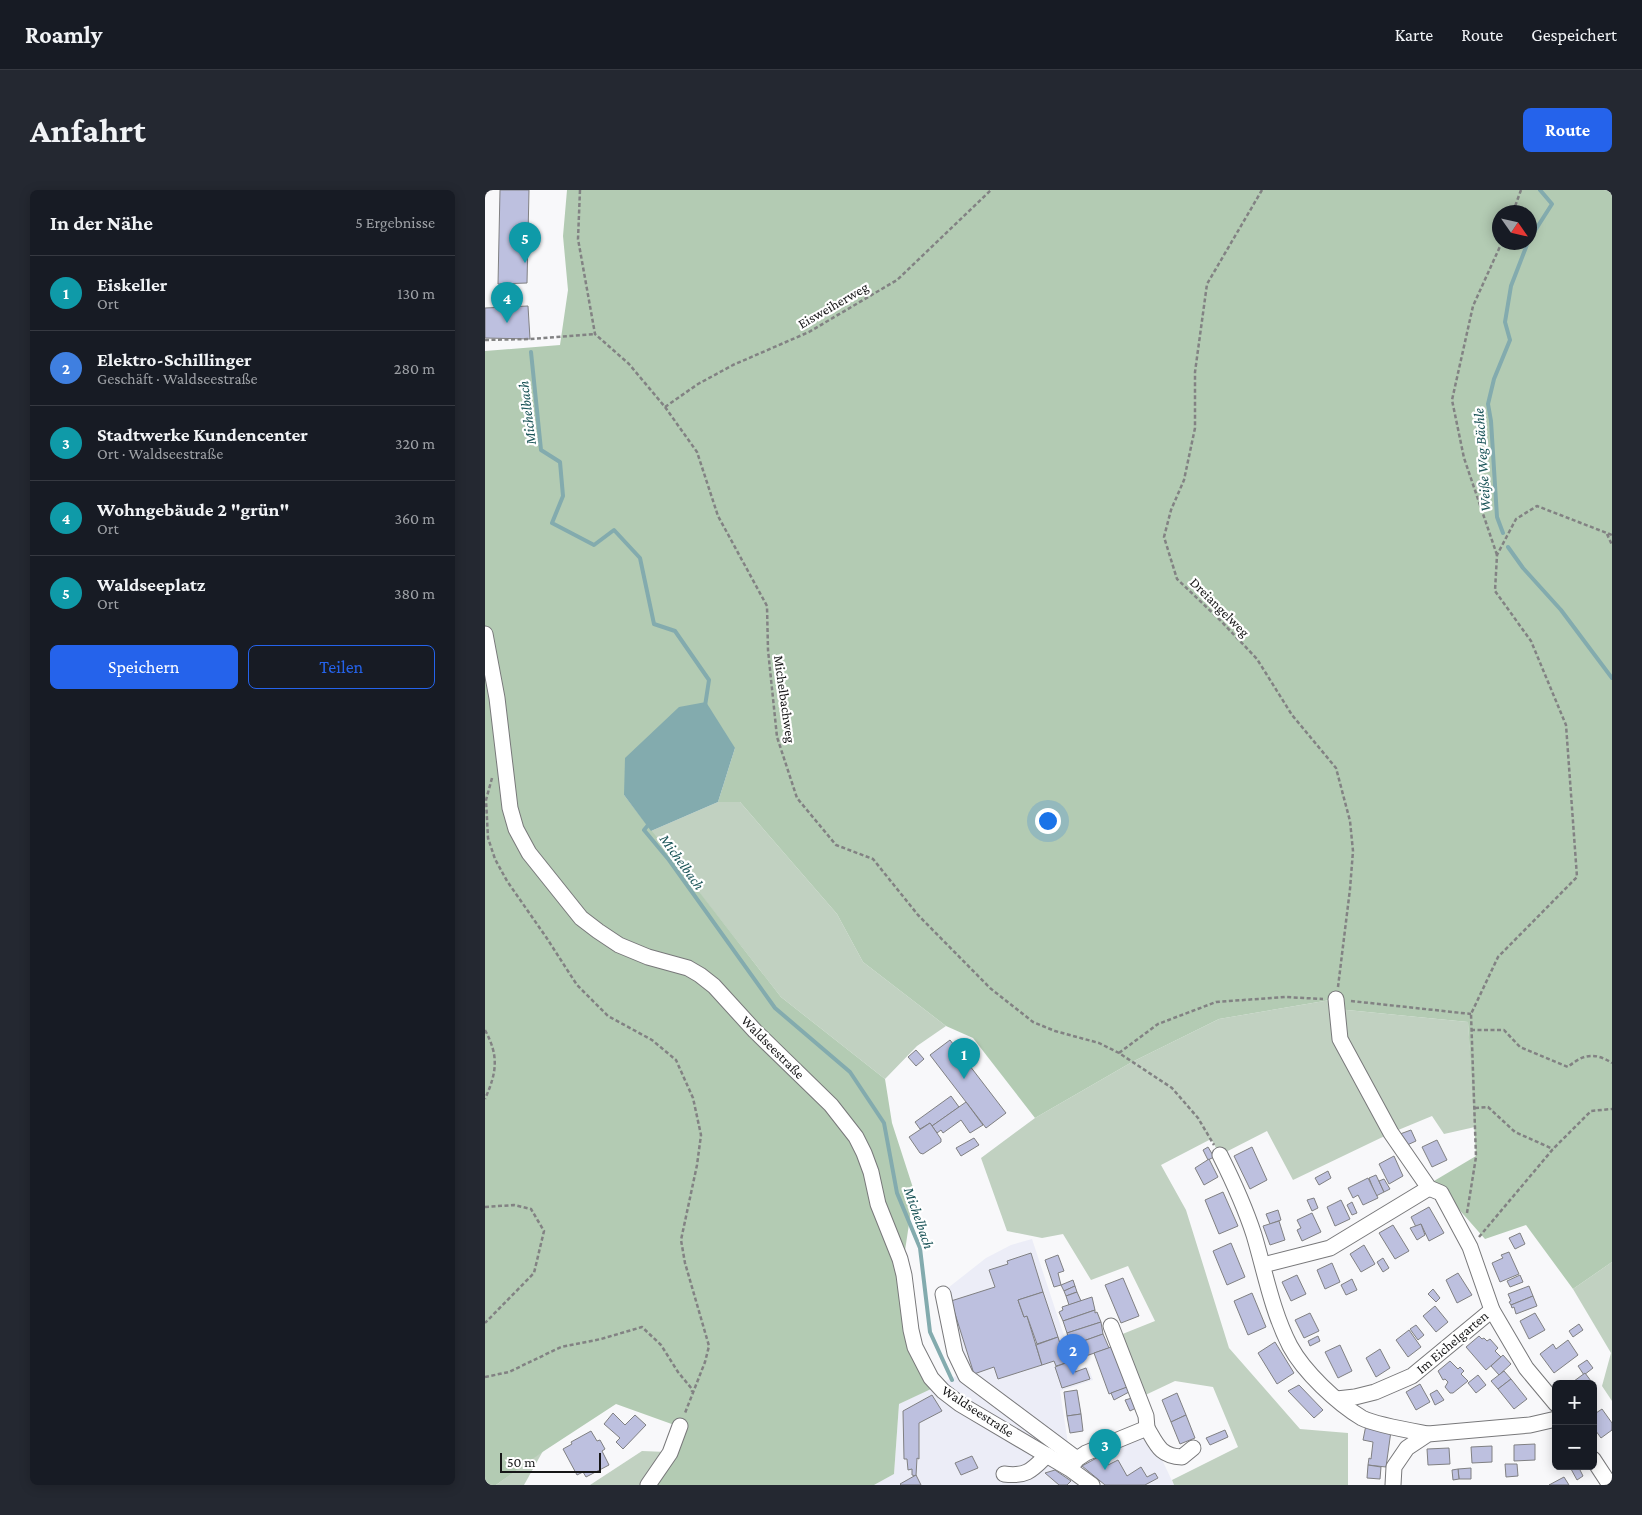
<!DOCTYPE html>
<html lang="de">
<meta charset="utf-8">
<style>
body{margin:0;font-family:"Crimson Pro",serif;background:#242831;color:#f1f3f6}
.controls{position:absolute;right:15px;bottom:15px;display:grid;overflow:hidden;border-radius:8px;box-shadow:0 2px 12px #0003}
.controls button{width:45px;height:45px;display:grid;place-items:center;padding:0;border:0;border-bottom:1px solid #363941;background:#171b24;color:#f1f3f6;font:25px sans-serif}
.compass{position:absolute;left:1007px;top:15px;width:45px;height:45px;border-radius:50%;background:#171b24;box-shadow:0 2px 12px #0003;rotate:124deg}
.scale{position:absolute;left:15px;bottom:12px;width:101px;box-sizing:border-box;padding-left:5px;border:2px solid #161617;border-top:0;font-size:14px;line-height:18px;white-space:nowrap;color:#161617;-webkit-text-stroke:4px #fff;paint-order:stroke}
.you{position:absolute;left:562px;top:630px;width:18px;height:18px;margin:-12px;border:4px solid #fff;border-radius:50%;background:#1a73e8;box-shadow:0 0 0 8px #1a73e833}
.badge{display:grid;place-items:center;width:32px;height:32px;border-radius:50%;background:#2563eb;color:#fff;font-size:16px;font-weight:700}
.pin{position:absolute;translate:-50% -41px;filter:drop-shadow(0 1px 2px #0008)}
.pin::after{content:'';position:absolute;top:26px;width:18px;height:15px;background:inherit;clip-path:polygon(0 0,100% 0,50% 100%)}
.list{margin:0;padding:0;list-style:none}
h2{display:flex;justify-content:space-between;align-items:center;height:65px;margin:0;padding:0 20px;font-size:21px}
h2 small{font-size:16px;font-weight:400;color:#9ea1a6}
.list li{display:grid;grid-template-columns:32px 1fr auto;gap:15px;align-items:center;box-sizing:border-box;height:75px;padding:0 20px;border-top:1px solid #363941}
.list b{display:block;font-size:19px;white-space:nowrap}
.list p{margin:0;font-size:16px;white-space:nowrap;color:#9ea1a6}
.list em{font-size:16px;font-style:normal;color:#9ea1a6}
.actions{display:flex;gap:10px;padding:15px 20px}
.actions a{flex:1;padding:11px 0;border:1px solid #2563eb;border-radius:8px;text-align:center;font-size:18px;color:#2563eb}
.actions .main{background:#2563eb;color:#fff}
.map{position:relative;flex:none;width:1127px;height:1295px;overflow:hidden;border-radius:8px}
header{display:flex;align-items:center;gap:30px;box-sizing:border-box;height:70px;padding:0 25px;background:#171b24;border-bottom:1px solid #363941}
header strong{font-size:24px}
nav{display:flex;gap:28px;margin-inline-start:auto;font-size:18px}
.intro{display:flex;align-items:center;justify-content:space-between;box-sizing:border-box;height:120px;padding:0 30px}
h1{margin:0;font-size:35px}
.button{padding:12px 22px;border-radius:8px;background:#2563eb;color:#fff;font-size:18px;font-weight:700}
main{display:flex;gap:30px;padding:0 30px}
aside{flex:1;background:#171b24;border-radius:8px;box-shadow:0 2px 12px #0003}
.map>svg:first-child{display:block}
.built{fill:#ecedf7}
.green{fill:#c1d1c1}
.forest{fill:#b3cbb3;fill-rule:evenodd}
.water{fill:#83abae}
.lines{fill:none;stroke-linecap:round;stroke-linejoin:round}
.stream{stroke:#83abae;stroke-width:4}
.building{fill:#bdc0df;stroke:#808082}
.minor-casing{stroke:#78787a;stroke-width:17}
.path{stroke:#828283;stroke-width:2.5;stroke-dasharray:4 2.5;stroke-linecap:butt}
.minor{stroke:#fff;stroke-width:15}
.labels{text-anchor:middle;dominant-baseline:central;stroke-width:4.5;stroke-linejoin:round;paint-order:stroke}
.street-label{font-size:14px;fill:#161617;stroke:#fff}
.water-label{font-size:15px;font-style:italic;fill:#1c5559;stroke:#fff}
</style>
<header>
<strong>Roamly</strong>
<nav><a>Karte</a><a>Route</a><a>Gespeichert</a></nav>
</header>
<div class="intro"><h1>Anfahrt</h1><a class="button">Route</a></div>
<main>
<aside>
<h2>In der Nähe<small>5 Ergebnisse</small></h2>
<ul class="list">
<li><span class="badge" style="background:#0f9aa8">1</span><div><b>Eiskeller</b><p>Ort</p></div><em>130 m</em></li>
<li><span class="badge" style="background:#3f7fe0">2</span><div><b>Elektro-Schillinger</b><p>Geschäft · Waldseestraße</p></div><em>280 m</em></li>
<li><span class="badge" style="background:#0f9aa8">3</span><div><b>Stadtwerke Kundencenter</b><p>Ort · Waldseestraße</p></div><em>320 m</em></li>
<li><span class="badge" style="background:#0f9aa8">4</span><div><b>Wohngebäude 2 &quot;grün&quot;</b><p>Ort</p></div><em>360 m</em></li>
<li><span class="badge" style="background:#0f9aa8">5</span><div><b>Waldseeplatz</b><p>Ort</p></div><em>380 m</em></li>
</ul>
<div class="actions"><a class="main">Speichern</a><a>Teilen</a></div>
</aside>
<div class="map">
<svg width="1127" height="1295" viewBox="0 0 1127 1295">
<rect width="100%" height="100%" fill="#f8f8fa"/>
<path class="built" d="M 547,1049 L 586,1167 L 592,1178 L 603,1177 L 608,1190 L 575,1201 L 583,1254 L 581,1259 L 601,1263 L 662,1238 L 689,1295 L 389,1295 L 409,1284 L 414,1214 L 471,1186 L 454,1105 L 501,1068 L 526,1055 Z"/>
<g class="green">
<path d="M 233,612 L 255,612 L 352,724 L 378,772 L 461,836 L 432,856 L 400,889 L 296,807 L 166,641 Z"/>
<path d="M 851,809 L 852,819 L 983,832 L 990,937 L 959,944 L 947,926 L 906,943 L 808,990 L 782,941 L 735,965 L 726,949 L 676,975 L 701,1020 L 744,1158 L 815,1239 L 863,1243 L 863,1295 L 689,1295 L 687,1290 L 753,1257 L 728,1197 L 690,1191 L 654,1208 L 630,1147 L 670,1131 L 643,1076 L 606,1090 L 578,1044 L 557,1048 L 522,1041 L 496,968 L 550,928 L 647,872 L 734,829 Z"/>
<path d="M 1127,1072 L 1127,1211 L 1117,1196 L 1126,1163 L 1088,1099 Z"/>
<path d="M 58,1261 L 39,1295 L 11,1295 Z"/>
<path d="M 157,1261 L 182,1262 L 163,1295 L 105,1295 Z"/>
</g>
<path class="forest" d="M 82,0 L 1127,0 L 1127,1072 L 1088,1099 L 1041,1035 L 1000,1049 L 949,991 L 991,966 L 983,832 L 852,819 L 851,809 L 734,829 L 647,872 L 550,928 L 488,848 L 461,836 L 378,772 L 352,724 L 255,612 L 233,612 L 250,558 L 139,605 L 296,807 L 400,889 L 407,933 L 429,1001 L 416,1087 L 446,1199 L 414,1214 L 409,1284 L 389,1295 L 163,1295 L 195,1237 L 131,1214 L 59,1261 L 11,1295 L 0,1295 L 0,161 L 75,155 L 83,100 L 78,46 ZM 1014,22 L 1044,22 L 1044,52 L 1014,52 Z"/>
<path class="water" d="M 221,512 L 250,558 L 233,612 L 166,641 L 139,605 L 140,568 L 194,517 Z"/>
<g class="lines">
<g class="stream">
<path d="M 1044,50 L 1067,14 L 1055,0"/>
<path d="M 46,162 L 56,260 L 75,272 L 78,306 L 67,333 L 109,355 L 129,340 L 155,368 L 169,434 L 190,441 L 224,490 L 220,516"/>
<path d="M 1018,343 L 1012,327 L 1006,231 L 1003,214 L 1009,189 L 1025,150 L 1020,132 L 1026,96 L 1043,52"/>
<path d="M 1023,357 L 1038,378 L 1076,420 L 1127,488"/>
<path d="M 164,634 L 159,640 L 184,670 L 290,818 L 365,882 L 399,933 L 412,1003 L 435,1058 L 445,1142 L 467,1190"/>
</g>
</g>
<g class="building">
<path d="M 15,0 L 44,0 L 42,93 L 13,94 Z"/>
<path d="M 43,116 L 45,149 L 0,148 L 0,118 Z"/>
<path d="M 465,850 L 521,923 L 501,938 L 445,865 Z"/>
<path d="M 431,860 L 439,869 L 431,876 L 423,867 Z"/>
<path d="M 466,906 L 474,917 L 447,936 L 445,933 L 435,939 L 430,932 Z"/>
<path d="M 481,912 L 498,935 L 485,943 L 476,930 L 458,943 L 456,940 L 452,943 L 447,936 Z"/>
<path d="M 445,933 L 456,949 L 456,952 L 438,964 L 435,963 L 424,947 Z"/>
<path d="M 926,940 L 931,951 L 920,956 L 915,944 Z"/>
<path d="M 489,948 L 494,955 L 476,966 L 471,958 Z"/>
<path d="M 952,950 L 962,970 L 947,977 L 937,957 Z"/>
<path d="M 723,957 L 729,967 L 723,970 L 718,960 Z"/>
<path d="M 767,957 L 782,990 L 765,999 L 749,966 Z"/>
<path d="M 909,966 L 918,986 L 904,994 L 894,974 Z"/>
<path d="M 724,969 L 733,987 L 719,995 L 710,978 Z"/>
<path d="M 843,981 L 846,988 L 834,995 L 830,988 Z"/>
<path d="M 891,985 L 899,1002 L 891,1006 L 884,988 Z"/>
<path d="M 883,988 L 893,1008 L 878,1015 L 873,1005 L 868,1008 L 863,998 Z"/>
<path d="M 899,989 L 905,999 L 899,1002 L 894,991 Z"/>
<path d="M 738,1002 L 753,1036 L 734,1044 L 720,1010 Z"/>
<path d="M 829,1008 L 833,1018 L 827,1021 L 822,1010 Z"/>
<path d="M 856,1010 L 865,1029 L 850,1036 L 842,1017 Z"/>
<path d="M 867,1012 L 872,1023 L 867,1025 L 862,1015 Z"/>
<path d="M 944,1017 L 959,1043 L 944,1051 L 936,1034 L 931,1037 L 926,1027 Z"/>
<path d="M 793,1020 L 796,1030 L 785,1034 L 781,1024 Z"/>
<path d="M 827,1023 L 836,1042 L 817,1051 L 812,1040 L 816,1038 L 812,1030 Z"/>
<path d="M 794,1031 L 800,1050 L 785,1055 L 778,1036 Z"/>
<path d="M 936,1034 L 940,1045 L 932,1050 L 925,1038 Z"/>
<path d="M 908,1035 L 924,1061 L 910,1069 L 894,1043 Z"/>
<path d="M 1035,1043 L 1040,1054 L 1030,1059 L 1024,1048 Z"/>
<path d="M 746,1053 L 760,1087 L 742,1095 L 728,1061 Z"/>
<path d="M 879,1055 L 890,1074 L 876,1082 L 865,1064 Z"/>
<path d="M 1024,1062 L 1034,1084 L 1015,1092 L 1007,1073 L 1018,1068 L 1016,1065 Z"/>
<path d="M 546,1063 L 558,1102 L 533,1110 L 539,1127 L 542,1126 L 557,1175 L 513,1189 L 509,1177 L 489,1184 L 466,1111 L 510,1097 L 504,1080 L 523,1074 L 522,1071 Z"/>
<path d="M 573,1065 L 579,1081 L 573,1083 L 576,1095 L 569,1097 L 560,1070 Z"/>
<path d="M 898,1068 L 904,1078 L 898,1082 L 892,1072 Z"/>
<path d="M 847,1073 L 855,1092 L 840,1099 L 832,1080 Z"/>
<path d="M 973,1083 L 987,1105 L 972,1113 L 961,1090 Z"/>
<path d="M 812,1085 L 821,1104 L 806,1111 L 797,1092 Z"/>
<path d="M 1035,1085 L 1038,1092 L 1025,1097 L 1022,1091 Z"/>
<path d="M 638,1088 L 654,1126 L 636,1133 L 620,1095 Z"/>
<path d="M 867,1089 L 872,1100 L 861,1105 L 856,1095 Z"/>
<path d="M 588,1090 L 590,1096 L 579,1101 L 576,1095 Z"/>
<path d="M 590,1096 L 592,1102 L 581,1106 L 579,1101 Z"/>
<path d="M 1044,1096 L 1048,1106 L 1026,1115 L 1024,1112 L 1026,1111 L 1023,1104 Z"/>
<path d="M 948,1099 L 955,1108 L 951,1112 L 943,1104 Z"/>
<path d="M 558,1102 L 573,1147 L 552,1154 L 542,1126 L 539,1127 L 533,1110 Z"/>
<path d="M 592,1102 L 596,1111 L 584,1115 L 581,1106 Z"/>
<path d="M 767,1103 L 781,1137 L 763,1145 L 749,1111 Z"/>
<path d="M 1048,1106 L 1052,1116 L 1031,1124 L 1029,1117 L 1027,1118 L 1026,1115 Z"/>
<path d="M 607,1107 L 610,1120 L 578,1131 L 574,1122 L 578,1120 L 577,1117 Z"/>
<path d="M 950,1116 L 963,1132 L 951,1142 L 938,1126 Z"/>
<path d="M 610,1120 L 610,1123 L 612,1122 L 616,1132 L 582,1143 L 578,1131 Z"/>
<path d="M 825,1123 L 834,1141 L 819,1148 L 810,1130 Z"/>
<path d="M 1050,1123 L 1060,1140 L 1044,1149 L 1035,1131 Z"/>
<path d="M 616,1132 L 618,1144 L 590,1154 L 589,1152 L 585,1154 L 582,1143 Z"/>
<path d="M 1094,1134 L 1098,1140 L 1088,1147 L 1084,1141 Z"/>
<path d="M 931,1135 L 939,1145 L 933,1150 L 925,1139 Z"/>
<path d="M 924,1140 L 936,1157 L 923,1167 L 911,1150 Z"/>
<path d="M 618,1144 L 624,1158 L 595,1168 L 590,1154 Z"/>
<path d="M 833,1146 L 835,1151 L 825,1156 L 823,1151 Z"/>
<path d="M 994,1146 L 997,1149 L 999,1148 L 1002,1151 L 1005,1149 L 1013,1158 L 1010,1161 L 1016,1167 L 1001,1180 L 981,1157 Z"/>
<path d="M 573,1147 L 581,1173 L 571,1176 L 569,1171 L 557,1175 L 551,1155 Z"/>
<path d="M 1083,1150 L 1093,1165 L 1069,1183 L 1055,1164 L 1068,1154 L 1071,1159 Z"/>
<path d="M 790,1152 L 809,1183 L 792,1194 L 773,1163 Z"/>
<path d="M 855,1155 L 867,1181 L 853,1188 L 840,1162 Z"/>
<path d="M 629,1156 L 643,1197 L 624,1204 L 609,1163 Z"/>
<path d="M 895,1159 L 905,1178 L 891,1187 L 881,1168 Z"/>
<path d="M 1018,1165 L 1026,1174 L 1014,1185 L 1006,1176 Z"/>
<path d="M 1102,1170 L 1108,1178 L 1099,1185 L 1093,1176 Z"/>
<path d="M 586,1171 L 590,1182 L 601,1178 L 605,1189 L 577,1198 L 570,1177 Z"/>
<path d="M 965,1171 L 973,1179 L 975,1177 L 979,1181 L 976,1184 L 983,1191 L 968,1203 L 965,1203 L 960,1197 L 963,1192 L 960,1189 L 958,1190 L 953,1181 Z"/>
<path d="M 1019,1181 L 1026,1189 L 1013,1199 L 1006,1191 Z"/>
<path d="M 1100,1183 L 1106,1191 L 1102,1194 L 1085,1194 Z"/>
<path d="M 993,1185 L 1001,1195 L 991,1203 L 983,1193 Z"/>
<path d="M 1026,1189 L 1042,1209 L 1029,1219 L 1013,1199 Z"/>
<path d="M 935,1194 L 945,1212 L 931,1220 L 921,1202 Z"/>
<path d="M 814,1195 L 838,1220 L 829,1228 L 803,1201 Z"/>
<path d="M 642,1197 L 644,1202 L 629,1210 L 626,1203 Z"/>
<path d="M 592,1200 L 596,1224 L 582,1226 L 579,1202 Z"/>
<path d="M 952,1200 L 959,1210 L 950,1215 L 945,1204 Z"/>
<path d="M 692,1203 L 701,1225 L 686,1232 L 677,1210 Z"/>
<path d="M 447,1205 L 457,1221 L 434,1233 L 434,1269 L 432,1268 L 431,1286 L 427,1285 L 427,1279 L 423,1280 L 422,1269 L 419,1269 L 418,1221 Z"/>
<path d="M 647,1208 L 651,1218 L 645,1221 L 640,1210 Z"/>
<path d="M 1117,1219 L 1127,1233 L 1127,1240 L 1116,1248 L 1108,1237 L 1108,1225 Z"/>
<path d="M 128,1223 L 140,1235 L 150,1225 L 161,1235 L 138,1259 L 131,1252 L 135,1248 L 119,1234 Z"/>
<path d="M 596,1224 L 598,1241 L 585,1243 L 582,1226 Z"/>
<path d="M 701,1225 L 710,1248 L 695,1254 L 686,1232 Z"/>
<path d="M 881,1235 L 906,1241 L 901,1277 L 883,1275 L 884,1268 L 886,1269 L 888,1252 L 878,1250 Z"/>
<path d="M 740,1240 L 743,1247 L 725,1255 L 721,1248 Z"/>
<path d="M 106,1241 L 112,1251 L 115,1250 L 120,1259 L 117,1261 L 124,1275 L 101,1287 L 98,1282 L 92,1285 L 78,1259 L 87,1254 L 86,1252 Z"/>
<path d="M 1050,1254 L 1050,1270 L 1029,1271 L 1029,1255 Z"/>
<path d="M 1007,1256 L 1007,1272 L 987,1273 L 986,1257 Z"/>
<path d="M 964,1258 L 965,1274 L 943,1275 L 942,1259 Z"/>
<path d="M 617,1265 L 623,1275 L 633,1270 L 642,1286 L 656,1277 L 662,1287 L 670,1283 L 673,1288 L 660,1295 L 620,1295 L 597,1276 Z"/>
<path d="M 487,1266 L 493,1278 L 476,1285 L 470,1273 Z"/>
<path d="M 1020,1274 L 1032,1274 L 1033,1286 L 1021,1287 Z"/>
<path d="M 883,1275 L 896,1277 L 895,1289 L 882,1288 Z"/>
<path d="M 1091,1276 L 1093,1276 L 1098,1286 L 1092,1290 L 1086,1279 Z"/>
<path d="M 986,1278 L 986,1289 L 974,1289 L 973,1279 Z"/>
<path d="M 973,1279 L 974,1289 L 968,1290 L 967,1280 Z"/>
<path d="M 570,1280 L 586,1291 L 582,1295 L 574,1295 L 560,1283 Z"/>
<path d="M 431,1285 L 436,1295 L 416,1295 L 415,1294 Z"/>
<path d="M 1079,1287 L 1084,1295 L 1064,1295 Z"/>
</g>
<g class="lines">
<g class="minor-casing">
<g id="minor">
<path d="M 0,444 L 12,508 L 25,618 L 31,639 L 44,663 L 96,728 L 113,741 L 134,755 L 163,767 L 203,778 L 215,785 L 229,796 L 270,841 L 346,915 L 371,947 L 379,963 L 386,982 L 393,1014 L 415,1069 L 419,1085 L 426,1140 L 430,1157 L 446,1188 L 458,1201 L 475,1214 L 585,1279 L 607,1295"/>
<path d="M 851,809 L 855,849 L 906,943 L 944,998 L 956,1003 L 985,1057 L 1007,1120 L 1041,1178 L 1071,1214"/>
<path d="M 735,965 C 748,991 760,1017 769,1045 C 780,1082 787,1121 805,1156 C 819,1182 852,1213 877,1228 C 891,1235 927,1241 943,1244"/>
<path d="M 778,1075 L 845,1058 L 944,998"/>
<path d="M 458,1104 L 470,1163 L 481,1186 L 592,1269"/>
<path d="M 626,1136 L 661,1226 L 662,1238"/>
<path d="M 852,1209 L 870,1207 L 890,1202 L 927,1186 L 1007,1120"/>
<path d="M 1108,1269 L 1125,1295"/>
<path d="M 586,1277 L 592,1269 L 601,1263 L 662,1238 C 672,1255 675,1266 697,1267 L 708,1258"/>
<path d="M 519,1284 C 542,1287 547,1280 562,1265"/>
<path d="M 163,1295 L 185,1263 L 195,1236"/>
<path d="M 908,1295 L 909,1277 L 922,1258 L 943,1244 L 1045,1235 L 1071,1229"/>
</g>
</g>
<g class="path">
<path d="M 95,0 L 93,49 L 110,144 L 144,174 L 180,217 L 212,262 L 233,326 L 282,416 L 283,460 L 292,547 L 312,608 L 351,655 L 388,669 L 433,725 L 505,798 L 548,832 L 570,841 L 614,853 L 634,863 L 687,898 L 713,928 L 729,955"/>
<path d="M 777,0 L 722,94 L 710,182 L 710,238 L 699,290 L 686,320 L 679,347 L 692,389 L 735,430 L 772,469 L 807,525 L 851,578 L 865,631 L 868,661 L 865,699 L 853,797"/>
<path d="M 1028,22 L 1036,0"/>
<path d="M 0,150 L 45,149 L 110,144"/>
<path d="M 180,217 L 213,194 L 248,175 L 324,142 L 412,90 L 506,0"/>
<path d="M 1122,344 L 1127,355"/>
<path d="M 1012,365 L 979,268 L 967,210 L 988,116 L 1017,52"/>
<path d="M 7,588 L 1,610 L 3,648 L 10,669 L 22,691 L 61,747 L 92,795 L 123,826 L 167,850 L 191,870 L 208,908 L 216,945 L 212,975 L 196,1050 L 200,1073 L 224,1156 L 220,1172 L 200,1223"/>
<path d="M 866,811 L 986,824"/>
<path d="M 0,840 C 14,866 12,882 0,909"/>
<path d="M 986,840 L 1019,840 L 1035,857 L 1083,877 C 1098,864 1110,862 1127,873"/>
<path d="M 634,863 L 673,834 L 731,812 L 800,807 L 838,809"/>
<path d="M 990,918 L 1003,917 L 1030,942 L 1068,959"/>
<path d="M 0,1017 L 29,1015 L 46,1019 L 59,1041 L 49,1083 L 0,1133"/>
<path d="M 982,1023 L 991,967 L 986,824 L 1013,767 L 1092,687 L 1081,535 L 1046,451 L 1010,401 L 1012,365 L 1031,329 L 1052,316 L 1127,345"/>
<path d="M 994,1047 L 1068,959 L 1106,921 L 1127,919"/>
<path d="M 0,1187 L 24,1182 L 76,1157 L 116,1149 L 157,1137 L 176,1155 L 193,1182 L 207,1199 L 207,1202"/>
</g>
<use href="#minor" class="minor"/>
</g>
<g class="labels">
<g class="street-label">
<text transform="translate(348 115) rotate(-30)">Eisweiherweg</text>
<text transform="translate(735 417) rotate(45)">Dreiangelweg</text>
<text transform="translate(300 509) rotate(82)">Michelbachweg</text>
<text transform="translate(288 857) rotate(45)">Waldseestraße</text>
<text transform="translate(967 1152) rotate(-40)">Im Eichelgarten</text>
<text transform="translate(493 1221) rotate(33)">Waldseestraße</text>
</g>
<g class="water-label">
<text transform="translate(42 223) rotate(-97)">Michelbach</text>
<text transform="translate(997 270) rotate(-94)">Weiße Weg Bächle</text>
<text transform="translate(197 672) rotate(54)">Michelbach</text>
<text transform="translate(434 1028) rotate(71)">Michelbach</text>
</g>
</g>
</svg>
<div class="controls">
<button>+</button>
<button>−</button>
</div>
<svg class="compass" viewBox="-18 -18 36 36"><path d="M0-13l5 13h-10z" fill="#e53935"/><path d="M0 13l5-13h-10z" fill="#9ea1a6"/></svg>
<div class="scale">50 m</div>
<div class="you"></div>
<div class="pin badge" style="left:479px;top:889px;background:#0f9aa8">1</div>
<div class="pin badge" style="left:588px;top:1185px;background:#3f7fe0">2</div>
<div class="pin badge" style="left:620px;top:1280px;background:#0f9aa8">3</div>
<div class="pin badge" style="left:22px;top:133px;background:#0f9aa8">4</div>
<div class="pin badge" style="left:40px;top:73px;background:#0f9aa8">5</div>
</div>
</main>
